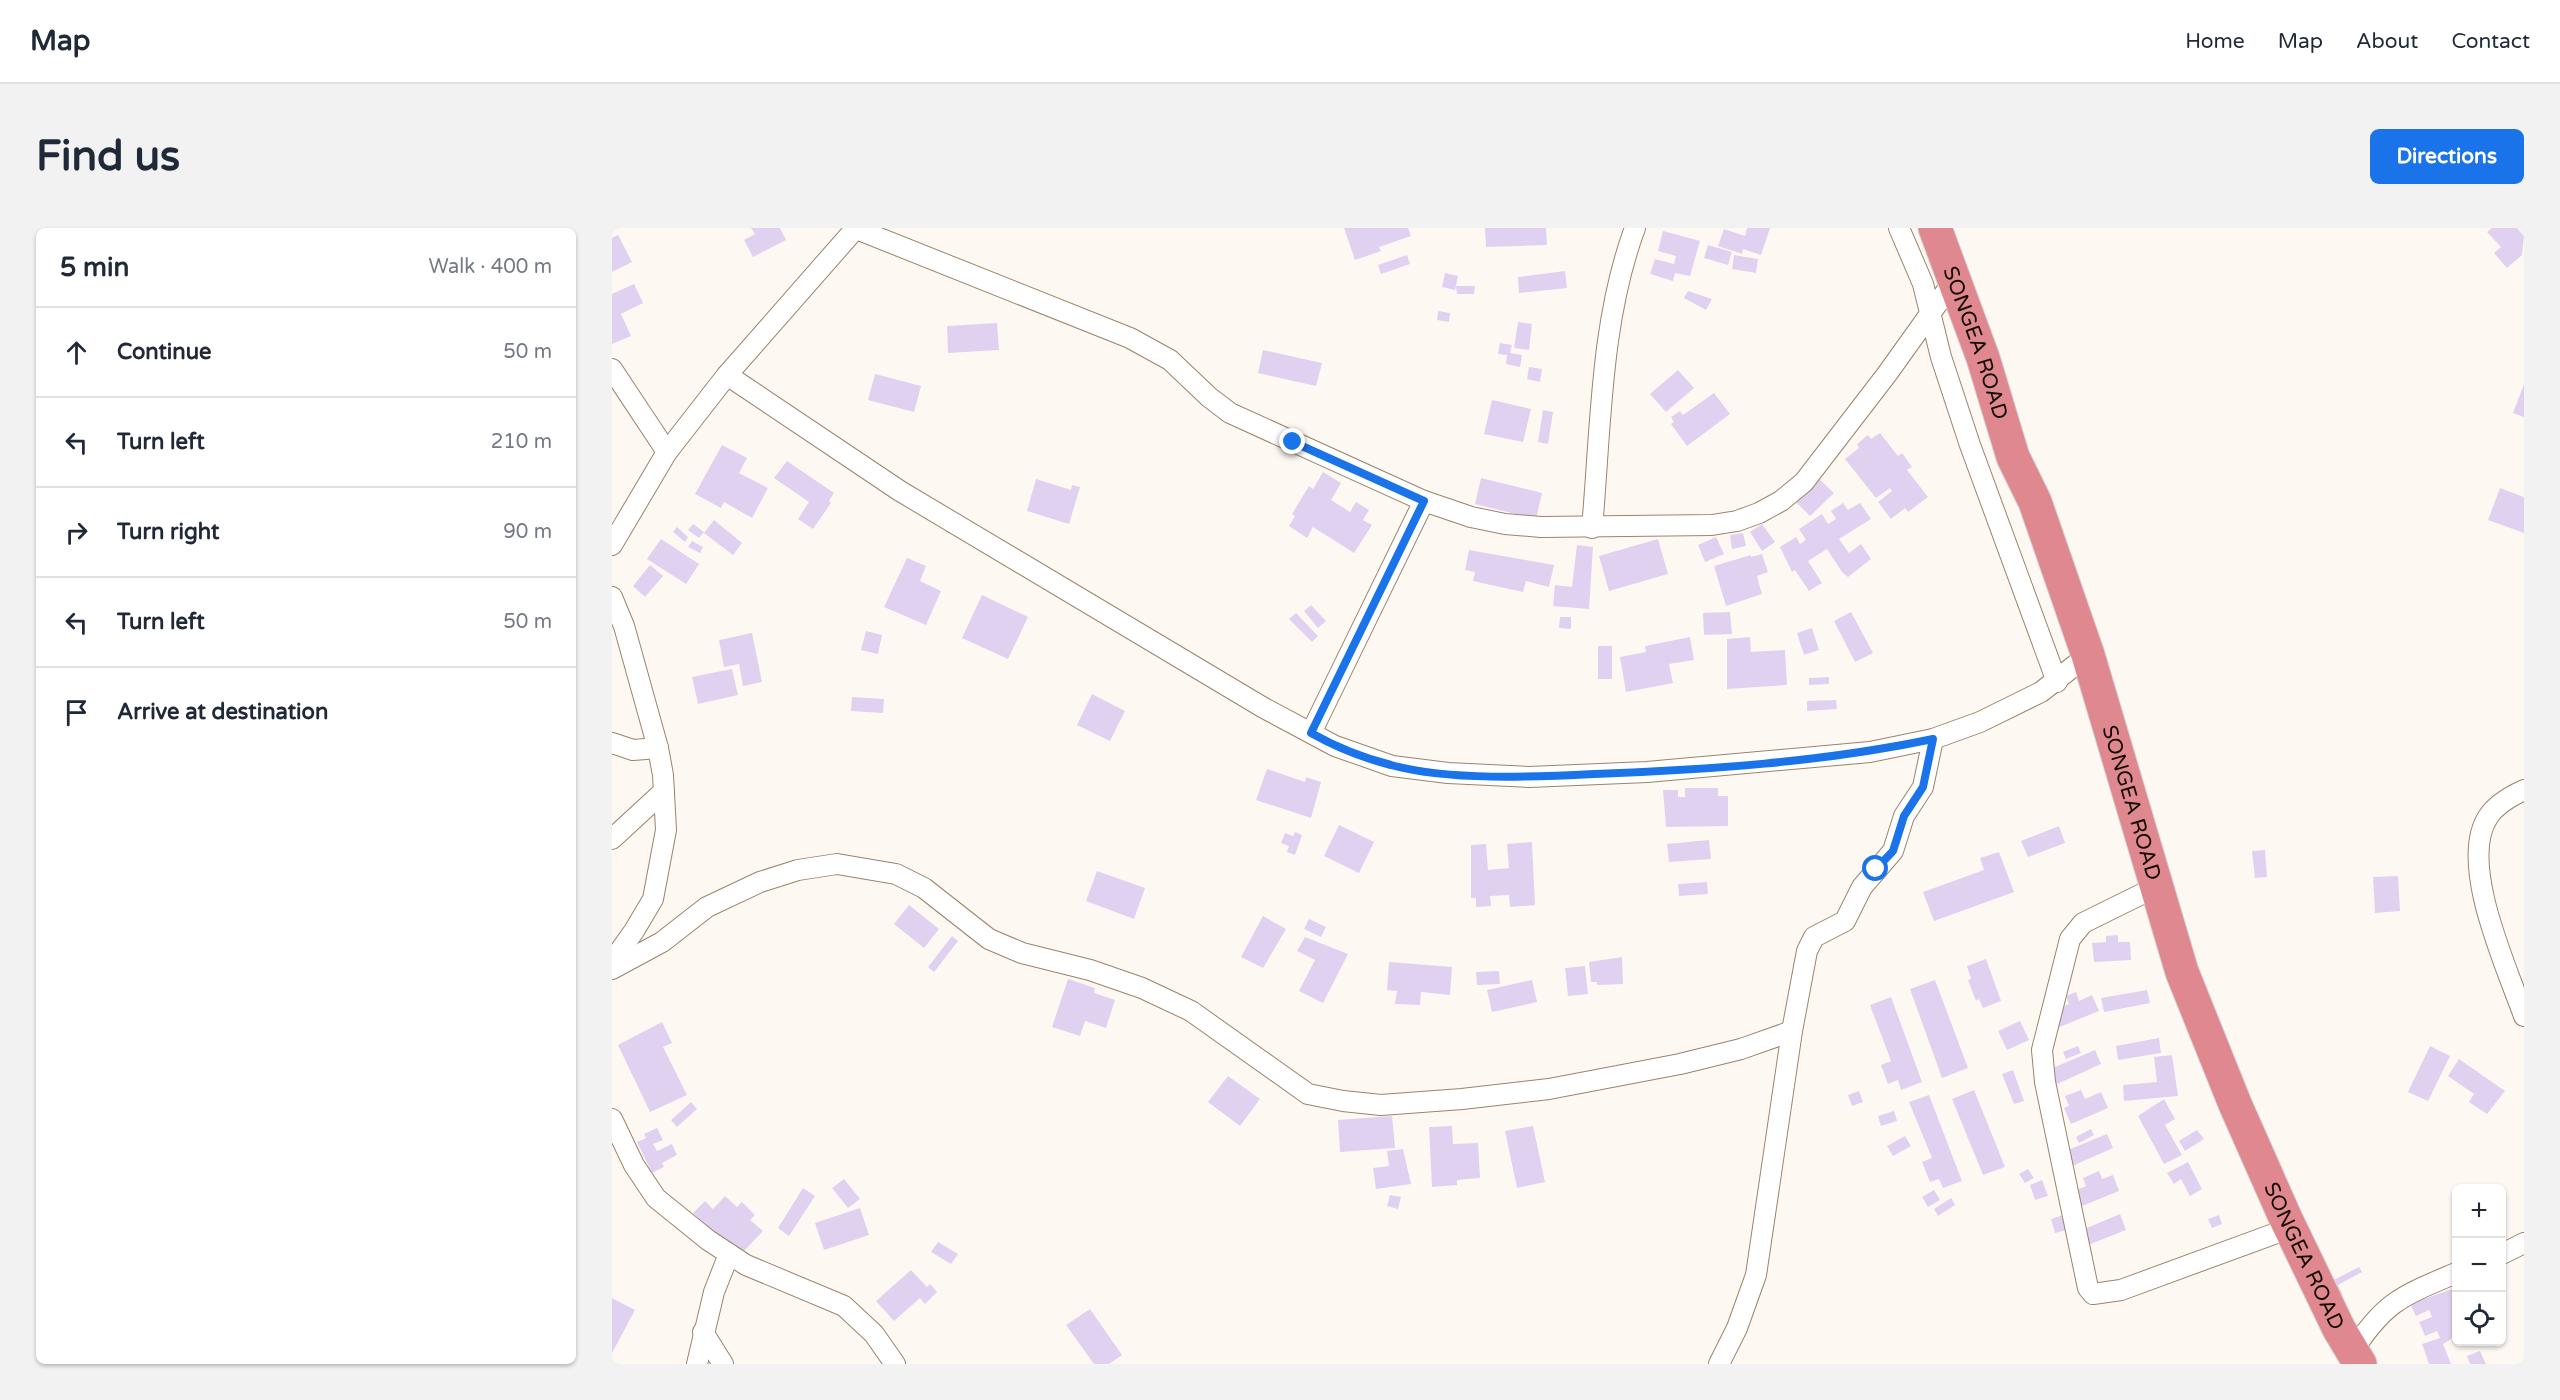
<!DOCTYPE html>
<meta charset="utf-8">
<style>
body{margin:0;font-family:"Varela Round",sans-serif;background:#f2f2f3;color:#1f2937}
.controls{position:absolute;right:18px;bottom:18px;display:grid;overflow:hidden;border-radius:9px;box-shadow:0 2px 4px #0004}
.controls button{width:54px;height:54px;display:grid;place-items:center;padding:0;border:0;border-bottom:2px solid #e0e1e3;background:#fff;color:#1f2937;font:30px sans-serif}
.stop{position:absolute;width:18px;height:18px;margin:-14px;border:4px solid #1a73e8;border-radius:50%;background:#fff}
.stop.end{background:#1a73e8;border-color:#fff;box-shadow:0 2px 6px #0008}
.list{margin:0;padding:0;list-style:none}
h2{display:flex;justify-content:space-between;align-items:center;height:78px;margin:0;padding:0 24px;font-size:26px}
h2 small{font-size:20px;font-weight:400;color:#747a83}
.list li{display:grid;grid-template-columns:39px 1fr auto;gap:18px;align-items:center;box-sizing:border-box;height:90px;padding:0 24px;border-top:2px solid #e0e1e3}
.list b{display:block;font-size:22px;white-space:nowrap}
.list em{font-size:20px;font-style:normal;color:#747a83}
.icon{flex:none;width:33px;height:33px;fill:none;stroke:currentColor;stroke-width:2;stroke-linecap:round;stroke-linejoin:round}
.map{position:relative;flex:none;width:1912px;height:1136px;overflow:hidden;border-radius:9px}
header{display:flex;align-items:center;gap:36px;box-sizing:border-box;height:84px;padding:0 30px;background:#fff;border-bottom:2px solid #e0e1e3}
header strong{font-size:28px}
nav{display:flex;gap:33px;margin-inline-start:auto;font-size:21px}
.intro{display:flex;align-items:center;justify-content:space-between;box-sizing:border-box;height:144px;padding:0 36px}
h1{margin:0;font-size:42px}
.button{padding:15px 27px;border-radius:9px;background:#1a73e8;color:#fff;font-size:21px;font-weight:700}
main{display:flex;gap:36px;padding:0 36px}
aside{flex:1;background:#fff;border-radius:9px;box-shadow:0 2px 4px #0004}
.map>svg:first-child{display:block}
.building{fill:#e1d1f1}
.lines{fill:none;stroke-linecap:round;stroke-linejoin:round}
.minor-casing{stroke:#9c836b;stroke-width:22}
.trunk-casing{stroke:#d4d3d2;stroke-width:35}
.minor{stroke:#fff;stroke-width:20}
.trunk{stroke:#e08890;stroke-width:33}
.route{stroke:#1a73e8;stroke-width:8}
.labels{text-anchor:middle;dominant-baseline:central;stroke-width:6;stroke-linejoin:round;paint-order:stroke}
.street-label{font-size:21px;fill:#120903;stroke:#fff}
</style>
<header>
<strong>Map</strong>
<nav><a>Home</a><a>Map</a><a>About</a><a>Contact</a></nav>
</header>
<div class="intro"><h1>Find us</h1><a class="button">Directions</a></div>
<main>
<aside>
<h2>5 min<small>Walk · 400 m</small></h2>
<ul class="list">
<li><svg class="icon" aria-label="ahead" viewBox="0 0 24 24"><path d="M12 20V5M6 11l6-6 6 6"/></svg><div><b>Continue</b></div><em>50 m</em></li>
<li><svg class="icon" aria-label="left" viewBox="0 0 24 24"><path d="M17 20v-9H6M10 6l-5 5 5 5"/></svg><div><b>Turn left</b></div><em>210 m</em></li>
<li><svg class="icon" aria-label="right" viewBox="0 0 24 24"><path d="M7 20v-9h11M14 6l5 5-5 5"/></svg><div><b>Turn right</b></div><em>90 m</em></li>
<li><svg class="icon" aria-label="left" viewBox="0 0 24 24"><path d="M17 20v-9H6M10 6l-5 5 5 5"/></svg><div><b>Turn left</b></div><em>50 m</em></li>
<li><svg class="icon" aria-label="arrive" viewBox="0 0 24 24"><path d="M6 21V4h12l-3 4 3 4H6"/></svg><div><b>Arrive at destination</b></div></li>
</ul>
</aside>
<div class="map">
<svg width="1912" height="1136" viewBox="0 0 1912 1136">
<rect width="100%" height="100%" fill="#fef8f3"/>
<g class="building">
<path d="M 139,0 L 168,0 L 174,12 L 141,29 L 132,12 L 143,6 Z"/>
<path d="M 732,0 L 796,0 L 799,8 L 767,19 L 769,23 L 743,32 Z"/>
<path d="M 873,0 L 934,0 L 935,17 L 874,19 Z"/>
<path d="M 1135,0 L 1158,0 L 1149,27 L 1131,21 L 1130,26 L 1106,18 L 1112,1 L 1133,8 Z"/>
<path d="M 1880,0 L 1905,0 L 1912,8 L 1910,27 L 1895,40 L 1882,25 L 1889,19 L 1875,4 Z"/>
<path d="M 1051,3 L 1088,13 L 1078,48 L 1063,45 L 1061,53 L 1038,46 L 1043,31 L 1062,36 L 1064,28 L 1046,23 Z"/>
<path d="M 6,7 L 20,34 L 0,44 L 0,10 Z"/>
<path d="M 1096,17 L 1120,24 L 1116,37 L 1092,30 Z"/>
<path d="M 795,27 L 798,36 L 769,46 L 766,37 Z"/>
<path d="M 1122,27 L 1146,31 L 1144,45 L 1120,41 Z"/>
<path d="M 953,43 L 955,60 L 907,65 L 906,49 Z"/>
<path d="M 833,45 L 846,48 L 843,62 L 830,59 Z"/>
<path d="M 22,56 L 31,75 L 9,86 L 19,108 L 0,116 L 0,66 Z"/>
<path d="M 844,58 L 863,58 L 862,66 L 845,66 Z"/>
<path d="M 1076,63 L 1100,71 L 1094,82 L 1072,70 Z"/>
<path d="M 826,83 L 838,85 L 837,94 L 825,92 Z"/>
<path d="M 906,94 L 920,96 L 917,122 L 902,120 Z"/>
<path d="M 385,95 L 387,122 L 336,125 L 335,98 Z"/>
<path d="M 888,115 L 900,117 L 898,125 L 910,127 L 908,139 L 894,136 L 895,127 L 886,126 Z"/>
<path d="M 651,122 L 710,135 L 704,158 L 646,145 Z"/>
<path d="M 917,139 L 930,141 L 928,154 L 915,151 Z"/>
<path d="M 1066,142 L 1082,160 L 1054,184 L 1038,166 Z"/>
<path d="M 263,146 L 309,158 L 302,184 L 256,172 Z"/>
<path d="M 1912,156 L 1912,189 L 1901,185 Z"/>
<path d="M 1102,165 L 1118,186 L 1075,218 L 1059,196 L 1062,194 L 1059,189 L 1068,183 L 1071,187 Z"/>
<path d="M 880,172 L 919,181 L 911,214 L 872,206 Z"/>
<path d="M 931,182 L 941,184 L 936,216 L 926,214 Z"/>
<path d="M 1268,205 L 1286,228 L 1290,225 L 1300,239 L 1295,242 L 1316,269 L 1296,284 L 1293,280 L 1279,291 L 1266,274 L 1280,263 L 1278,260 L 1264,270 L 1233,231 L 1247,220 L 1245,216 L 1256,207 L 1259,211 Z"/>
<path d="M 110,217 L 135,230 L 127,245 L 156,260 L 140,290 L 112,274 L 109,280 L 83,266 Z"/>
<path d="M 175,233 L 222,265 L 217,273 L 219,275 L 201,301 L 186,291 L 197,274 L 162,250 Z"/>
<path d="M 711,244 L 729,255 L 719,272 L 738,284 L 744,274 L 757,282 L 751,292 L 760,297 L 742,325 L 701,299 L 695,310 L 677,298 L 683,288 L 680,286 L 697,258 L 701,261 Z"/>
<path d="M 869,250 L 930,265 L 924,291 L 863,276 Z"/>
<path d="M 424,251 L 459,262 L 460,257 L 468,259 L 457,296 L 415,283 Z"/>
<path d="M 1207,251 L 1222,265 L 1198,288 L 1184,274 Z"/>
<path d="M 1888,260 L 1912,269 L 1912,305 L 1876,292 Z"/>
<path d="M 1231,275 L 1236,282 L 1248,275 L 1259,291 L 1227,311 L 1237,325 L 1249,316 L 1259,331 L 1236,349 L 1230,344 L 1215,321 L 1196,333 L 1210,355 L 1197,363 L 1183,342 L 1180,344 L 1168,319 L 1184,309 L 1188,316 L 1194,312 L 1187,301 L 1210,286 L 1216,296 L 1224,291 L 1219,283 Z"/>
<path d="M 102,292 L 130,315 L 121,327 L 92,305 Z"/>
<path d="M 81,296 L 92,304 L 87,310 L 76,302 Z"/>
<path d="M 1150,296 L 1163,314 L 1150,323 L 1138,304 Z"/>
<path d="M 65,299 L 76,309 L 73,314 L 61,304 Z"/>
<path d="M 1131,305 L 1134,318 L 1120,321 L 1118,307 Z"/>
<path d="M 1104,309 L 1112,326 L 1093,334 L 1086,317 Z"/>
<path d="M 49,311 L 87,336 L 74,356 L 35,331 Z"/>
<path d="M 1046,311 L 1056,346 L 997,363 L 987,328 Z"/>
<path d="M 80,313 L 91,319 L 88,325 L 76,319 Z"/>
<path d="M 965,317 L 981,319 L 977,381 L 941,378 L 943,357 L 960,359 Z"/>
<path d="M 857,322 L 942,337 L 937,359 L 914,353 L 911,364 L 861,353 L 863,344 L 853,342 Z"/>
<path d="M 1150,326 L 1156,344 L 1145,348 L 1150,366 L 1114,378 L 1102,338 L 1139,327 L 1139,329 Z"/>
<path d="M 295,330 L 314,338 L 308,353 L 329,363 L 314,397 L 272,379 Z"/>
<path d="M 38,337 L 51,348 L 33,369 L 21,358 Z"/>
<path d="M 370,367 L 416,389 L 396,431 L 350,410 Z"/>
<path d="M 699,377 L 714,393 L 706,400 L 692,383 Z"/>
<path d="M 1118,384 L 1120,406 L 1092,407 L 1091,385 Z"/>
<path d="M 1239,384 L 1261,425 L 1243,434 L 1222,393 Z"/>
<path d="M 684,385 L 706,408 L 700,414 L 677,391 Z"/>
<path d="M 948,389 L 959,389 L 959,401 L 947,400 Z"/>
<path d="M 1200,400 L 1207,422 L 1192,427 L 1185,405 Z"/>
<path d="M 254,403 L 270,407 L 266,426 L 249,422 Z"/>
<path d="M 140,405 L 150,454 L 131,458 L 127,436 L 112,439 L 107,412 Z"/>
<path d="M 1078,409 L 1082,432 L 1057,436 L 1061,455 L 1014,464 L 1008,429 L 1034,424 L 1033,418 Z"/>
<path d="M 1138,409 L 1139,424 L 1173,422 L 1175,457 L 1115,461 L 1115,411 Z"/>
<rect x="986" y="418" width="14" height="33"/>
<path d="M 120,441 L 126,467 L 86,476 L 80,449 Z"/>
<path d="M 1217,449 L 1217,456 L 1197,457 L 1197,450 Z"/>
<path d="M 480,466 L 513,483 L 498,513 L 465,497 Z"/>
<path d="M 240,469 L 272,471 L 271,485 L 239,483 Z"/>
<path d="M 1224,472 L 1225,481 L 1195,483 L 1195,473 Z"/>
<path d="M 655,541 L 693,554 L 694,549 L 709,554 L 699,590 L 644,572 Z"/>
<path d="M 1073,560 L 1106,560 L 1106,568 L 1116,568 L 1116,598 L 1054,599 L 1051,562 L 1066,562 L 1066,569 L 1073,569 Z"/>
<path d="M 727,597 L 762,614 L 747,645 L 712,628 Z"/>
<path d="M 1447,598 L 1453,615 L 1416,629 L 1409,613 Z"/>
<path d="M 683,604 L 690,607 L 683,627 L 675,624 L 677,618 L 669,615 L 673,605 L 681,608 Z"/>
<path d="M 1097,612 L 1099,631 L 1057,634 L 1055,616 Z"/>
<path d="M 920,614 L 923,677 L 898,679 L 897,667 L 878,668 L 879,678 L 864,679 L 864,670 L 859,670 L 859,617 L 874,616 L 876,642 L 897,640 L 895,616 Z"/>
<path d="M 1653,622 L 1655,649 L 1643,650 L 1640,623 Z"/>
<path d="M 1387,624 L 1402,664 L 1322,693 L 1311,664 L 1372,642 L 1368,630 Z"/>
<path d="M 485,643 L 533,660 L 522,691 L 474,673 Z"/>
<path d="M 1786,648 L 1788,683 L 1763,685 L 1761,649 Z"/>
<path d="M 1095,654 L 1096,666 L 1067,668 L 1066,656 Z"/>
<path d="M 297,677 L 327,701 L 312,720 L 282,696 Z"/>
<path d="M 651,688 L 674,701 L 651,740 L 629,729 Z"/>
<path d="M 697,691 L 714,699 L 709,709 L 692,701 Z"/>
<path d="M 1506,707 L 1506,714 L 1518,714 L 1519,732 L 1482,734 L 1480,715 L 1494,714 L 1494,708 Z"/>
<path d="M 340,708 L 346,713 L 322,744 L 316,739 Z"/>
<path d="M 693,709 L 736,726 L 711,775 L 687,763 L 703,732 L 685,723 Z"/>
<path d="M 1010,729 L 1011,756 L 985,757 L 985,754 L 979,754 L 977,734 Z"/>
<path d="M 1374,731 L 1389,773 L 1371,780 L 1367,771 L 1364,773 L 1356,752 L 1359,751 L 1355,738 Z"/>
<path d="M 777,734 L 840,739 L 838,767 L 809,764 L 808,777 L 783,776 L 785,763 L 775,762 Z"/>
<path d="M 973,738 L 976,766 L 956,768 L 953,740 Z"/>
<path d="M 887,743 L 888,756 L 865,757 L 864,744 Z"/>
<path d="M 456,751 L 483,760 L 482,765 L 503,772 L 494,800 L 473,793 L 468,808 L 440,799 Z"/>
<path d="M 920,752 L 925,774 L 880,784 L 875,762 Z"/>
<path d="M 1323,752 L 1356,840 L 1330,850 L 1298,761 Z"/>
<path d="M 1535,762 L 1538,775 L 1492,784 L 1489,770 Z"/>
<path d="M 1464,764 L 1467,773 L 1480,767 L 1487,783 L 1445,800 L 1438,784 L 1457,776 L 1454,768 Z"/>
<path d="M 1279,769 L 1310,854 L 1289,862 L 1286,852 L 1276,856 L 1269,837 L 1279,833 L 1258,777 Z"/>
<path d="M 1408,793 L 1417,812 L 1395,822 L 1386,803 Z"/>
<path d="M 50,794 L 60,815 L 51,819 L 75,867 L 38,884 L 6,817 Z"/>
<path d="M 1547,810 L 1549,825 L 1506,832 L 1504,818 Z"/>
<path d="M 1466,818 L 1469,825 L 1454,831 L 1451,824 Z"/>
<path d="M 1818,818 L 1838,828 L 1816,873 L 1796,864 Z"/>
<path d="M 1483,822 L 1489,836 L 1443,857 L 1436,842 Z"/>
<path d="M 1560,827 L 1566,868 L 1512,873 L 1511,857 L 1545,854 L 1542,829 Z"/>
<path d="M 1847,831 L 1893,863 L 1875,886 L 1857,874 L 1862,866 L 1836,848 Z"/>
<path d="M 1401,842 L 1412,873 L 1402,876 L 1390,846 Z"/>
<path d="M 616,848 L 648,871 L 628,898 L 596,874 Z"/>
<path d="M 1362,862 L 1393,939 L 1371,947 L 1340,871 Z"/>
<path d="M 1469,862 L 1473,871 L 1489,864 L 1496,880 L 1459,896 L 1452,880 L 1457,878 L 1453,868 Z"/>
<path d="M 1247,863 L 1251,874 L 1240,878 L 1236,867 Z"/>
<path d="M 1317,867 L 1350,953 L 1331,960 L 1327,951 L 1318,954 L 1310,934 L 1320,930 L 1297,874 Z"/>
<path d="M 1552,871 L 1563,891 L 1553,897 L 1570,927 L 1552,936 L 1526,888 Z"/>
<path d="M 79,874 L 85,881 L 65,899 L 59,892 Z"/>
<path d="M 1282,883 L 1285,893 L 1269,898 L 1266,888 Z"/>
<path d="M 780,888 L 783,920 L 728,924 L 726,892 Z"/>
<path d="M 840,898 L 841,916 L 866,915 L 868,950 L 845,952 L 845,957 L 820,959 L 817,899 Z"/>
<path d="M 921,898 L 933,954 L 905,960 L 893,903 Z"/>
<path d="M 45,900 L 51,912 L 41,916 L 45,923 L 60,916 L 65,927 L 50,935 L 52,939 L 40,945 L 25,914 L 34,910 L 32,906 Z"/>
<path d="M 1479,901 L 1482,907 L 1467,915 L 1464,909 Z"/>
<path d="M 1585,902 L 1592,911 L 1573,923 L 1567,913 Z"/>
<path d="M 1495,906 L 1501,920 L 1458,939 L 1451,924 Z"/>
<path d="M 1293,908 L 1299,918 L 1281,928 L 1275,918 Z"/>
<path d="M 791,921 L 799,956 L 764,961 L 761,940 L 777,938 L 775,923 Z"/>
<path d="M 1576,934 L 1590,961 L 1578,968 L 1569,951 L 1562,956 L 1555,945 Z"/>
<path d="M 1416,941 L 1422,950 L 1413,955 L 1407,946 Z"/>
<path d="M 1487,943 L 1490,951 L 1501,947 L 1507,963 L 1465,980 L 1459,964 L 1474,958 L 1471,950 Z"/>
<path d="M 232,951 L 248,971 L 236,980 L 220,960 Z"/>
<path d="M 1430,952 L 1436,968 L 1423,972 L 1418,957 Z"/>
<path d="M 191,960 L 203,968 L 177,1008 L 166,1000 Z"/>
<path d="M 1322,962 L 1328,972 L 1316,979 L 1310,969 Z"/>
<path d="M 778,967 L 789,969 L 786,981 L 775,978 Z"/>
<path d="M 113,968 L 125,979 L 130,974 L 143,987 L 138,992 L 151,1003 L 127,1028 L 81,985 L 93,973 L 101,981 Z"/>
<path d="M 1339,970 L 1343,977 L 1326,988 L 1322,981 Z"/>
<path d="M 248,980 L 257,1007 L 212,1022 L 203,995 Z"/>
<path d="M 1508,986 L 1514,1002 L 1476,1017 L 1470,1002 Z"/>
<path d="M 1451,987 L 1455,1002 L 1443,1005 L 1439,991 Z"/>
<path d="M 1607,987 L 1610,996 L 1600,1000 L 1596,991 Z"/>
<path d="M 326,1014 L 346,1026 L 339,1036 L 319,1024 Z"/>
<path d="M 1747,1039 L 1750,1044 L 1726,1057 L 1731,1067 L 1722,1072 L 1716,1055 Z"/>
<path d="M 299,1042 L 315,1059 L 318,1056 L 325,1064 L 313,1076 L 308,1070 L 282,1093 L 264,1073 Z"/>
<path d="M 1844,1055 L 1844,1108 L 1831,1116 L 1839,1136 L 1817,1136 L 1810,1116 L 1828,1110 L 1825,1103 L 1813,1108 L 1807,1094 L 1820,1089 L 1817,1082 L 1804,1088 L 1798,1076 L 1843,1060 L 1842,1056 Z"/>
<path d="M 0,1070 L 23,1082 L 0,1125 Z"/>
<path d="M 478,1081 L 510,1127 L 497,1136 L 482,1136 L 454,1097 Z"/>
<path d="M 1868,1123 L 1874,1136 L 1858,1136 L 1855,1128 Z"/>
</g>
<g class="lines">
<g class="minor-casing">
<g id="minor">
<path d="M 242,0 L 518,110 L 558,132 L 597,169 L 618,185 L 812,273 L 859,289 L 893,296 L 929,299 L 1100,297 L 1125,293 L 1147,285 L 1169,273 L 1192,254 L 1275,146 L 1343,51"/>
<path d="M 1287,0 L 1311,56 L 1329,129 L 1358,217 L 1445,454"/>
<path d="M 0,141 L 55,224"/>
<path d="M 115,147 L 288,263 L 652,480 L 723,518 L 780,538 L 836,545 L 917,549 L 1035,544 L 1258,524 L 1321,511 L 1368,494 L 1429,464 L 1476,427"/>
<path d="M 980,300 C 989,201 988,94 1023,0"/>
<path d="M 0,317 L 55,224 L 115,147 L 244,0"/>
<path d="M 0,369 L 12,398 L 46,520 L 51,547 L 54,602 L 41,671 L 22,703 L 0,734"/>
<path d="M 699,505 L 812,273"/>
<path d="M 0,515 L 21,522 L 46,520"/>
<path d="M 1912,562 C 1899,568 1884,576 1876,589 C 1846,635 1895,740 1912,788"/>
<path d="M 0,611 L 52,563"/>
<path d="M 1544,659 L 1471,695 L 1458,711 L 1430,822 L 1433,854 L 1476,1060 L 1481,1066 L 1509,1062 L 1678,1000"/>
<path d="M 0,741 L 50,714 L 95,679 L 148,654 L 186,642 L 225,636 L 284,646 L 312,660 L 377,711 L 410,725 L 478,742 L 530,760 L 579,783 L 696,866 L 731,873 L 769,877 L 850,871 L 937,861 L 1068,836 L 1129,821 L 1180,803"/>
<path d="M 0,891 L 22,937 L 44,970 L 96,1012 L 134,1037 L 232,1078 L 262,1106 L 283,1136"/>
<path d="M 1890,1026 L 1912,1015"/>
<path d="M 91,1104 L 111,1136"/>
<path d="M 1740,1124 C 1773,1073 1790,1068 1844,1045"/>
<path d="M 85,1136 L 102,1064 L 117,1026"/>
<path d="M 1107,1136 L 1125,1100 L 1144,1047 L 1180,803 L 1195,723 L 1202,709 L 1233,693 L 1250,659 L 1281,623 L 1292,588 L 1311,559 L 1321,511"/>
</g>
</g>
<g class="trunk-casing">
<g id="trunk">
<path id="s1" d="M 1323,0 L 1371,130 L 1401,229 L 1423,274 L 1476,427 L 1570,744 L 1623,876 L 1673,989 L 1727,1101 L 1748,1136"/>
</g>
</g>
<use href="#minor" class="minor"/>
<use href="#trunk" class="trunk"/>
</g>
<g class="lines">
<path class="route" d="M 681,214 L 812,273 L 699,505 C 724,519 751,530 779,537 C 836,553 923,549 982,546 C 1095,542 1211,534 1321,511 L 1311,559 L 1292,588 L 1281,623 L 1264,641"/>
</g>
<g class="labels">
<g class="street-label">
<text stroke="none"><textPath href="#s1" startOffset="122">SONGEA ROAD</textPath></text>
<text stroke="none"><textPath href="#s1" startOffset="608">SONGEA ROAD</textPath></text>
<text stroke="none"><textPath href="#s1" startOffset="1094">SONGEA ROAD</textPath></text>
</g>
</g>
</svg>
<div class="controls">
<button>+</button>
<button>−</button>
<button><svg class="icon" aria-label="locate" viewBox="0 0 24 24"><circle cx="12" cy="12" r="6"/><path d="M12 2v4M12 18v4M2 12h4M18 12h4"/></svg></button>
</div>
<div class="stop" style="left:1264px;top:641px"></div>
<div class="stop end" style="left:681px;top:214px"></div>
</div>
</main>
